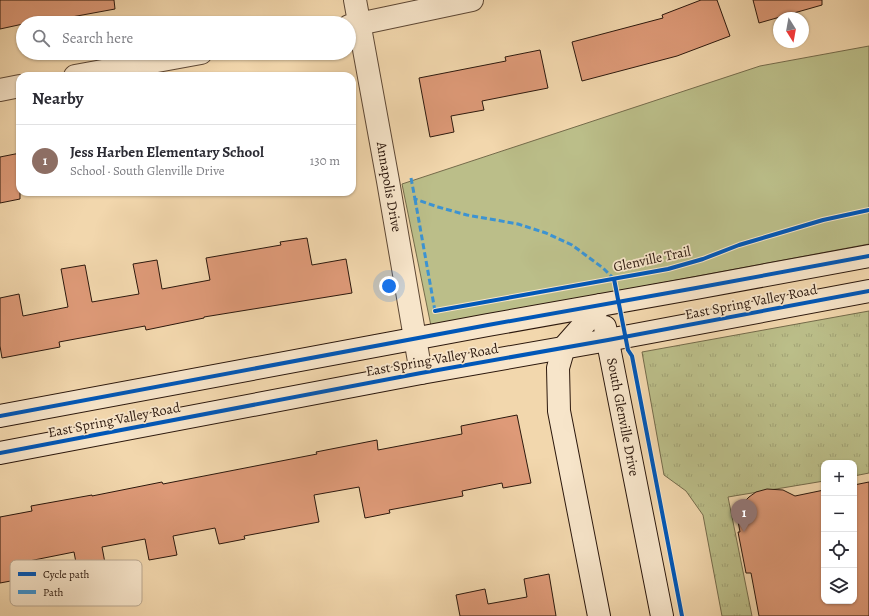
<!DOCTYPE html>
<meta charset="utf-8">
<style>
body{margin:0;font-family:Alegreya,serif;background:#f2f2f3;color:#2b2b33}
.controls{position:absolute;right:12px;bottom:12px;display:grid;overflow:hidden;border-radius:8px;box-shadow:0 1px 3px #0004}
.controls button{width:36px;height:36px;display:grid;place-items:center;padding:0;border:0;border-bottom:1px solid #e1e1e2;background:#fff;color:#2b2b33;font:20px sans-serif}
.compass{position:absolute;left:773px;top:12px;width:36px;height:36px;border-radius:50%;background:#fff;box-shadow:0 1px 3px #0004;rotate:169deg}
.you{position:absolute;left:389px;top:286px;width:14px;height:14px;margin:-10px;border:3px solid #fff;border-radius:50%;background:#1a73e8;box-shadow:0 0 0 6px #1a73e833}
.badge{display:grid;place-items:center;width:26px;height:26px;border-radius:50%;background:#b45309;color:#fff;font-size:13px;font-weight:700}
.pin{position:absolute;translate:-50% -33px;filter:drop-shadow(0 1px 2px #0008)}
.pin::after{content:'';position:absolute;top:21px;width:14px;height:12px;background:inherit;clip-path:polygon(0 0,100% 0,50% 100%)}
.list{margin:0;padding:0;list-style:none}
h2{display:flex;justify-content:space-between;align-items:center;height:52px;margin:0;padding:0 16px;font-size:17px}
h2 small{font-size:13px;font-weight:400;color:#7c7c81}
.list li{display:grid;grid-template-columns:26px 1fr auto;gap:12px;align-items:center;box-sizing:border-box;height:72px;padding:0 16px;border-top:1px solid #e1e1e2}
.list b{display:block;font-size:15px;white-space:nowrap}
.list p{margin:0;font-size:13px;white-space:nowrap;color:#7c7c81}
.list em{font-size:13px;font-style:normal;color:#7c7c81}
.icon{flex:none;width:22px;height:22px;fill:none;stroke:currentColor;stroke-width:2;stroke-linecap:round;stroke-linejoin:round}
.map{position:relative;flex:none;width:869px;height:616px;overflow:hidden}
.search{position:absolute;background:#fff;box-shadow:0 1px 3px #0004;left:16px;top:16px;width:340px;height:44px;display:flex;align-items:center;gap:10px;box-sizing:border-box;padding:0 14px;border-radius:22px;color:#7c7c81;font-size:15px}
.panel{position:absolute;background:#fff;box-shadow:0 1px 3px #0004;left:16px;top:72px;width:340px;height:124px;border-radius:12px}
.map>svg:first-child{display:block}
.grass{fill:url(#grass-tufts);stroke:#746b4b}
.green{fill:#bbbe89;stroke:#746b4b}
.building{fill:#de9a78;stroke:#2c180d}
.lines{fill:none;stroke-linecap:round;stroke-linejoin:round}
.street-casing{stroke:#5e4835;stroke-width:24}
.secondary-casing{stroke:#2c180d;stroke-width:24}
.street{stroke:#f7e5ca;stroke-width:22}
.secondary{stroke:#f7e5ca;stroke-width:22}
.quiet{stroke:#3c93d2;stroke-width:3;stroke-dasharray:6 3;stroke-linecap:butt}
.cycleway-casing{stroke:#f7e5ca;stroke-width:6}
.cycleway{stroke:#0057b8;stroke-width:4}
.labels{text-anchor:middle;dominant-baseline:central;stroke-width:3.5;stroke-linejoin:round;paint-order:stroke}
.street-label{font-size:14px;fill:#2c180d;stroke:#f7e5ca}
.key{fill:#f7e5ca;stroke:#baa891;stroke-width:1}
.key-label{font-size:11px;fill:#2c180d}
</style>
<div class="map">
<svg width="869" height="616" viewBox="0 0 869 616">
<defs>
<pattern id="grass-tufts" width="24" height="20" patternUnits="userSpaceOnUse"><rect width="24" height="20" fill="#bbbe89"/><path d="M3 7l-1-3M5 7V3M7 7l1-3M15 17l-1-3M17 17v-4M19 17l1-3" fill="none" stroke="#a1a375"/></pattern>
</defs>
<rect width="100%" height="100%" fill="#f2d7ad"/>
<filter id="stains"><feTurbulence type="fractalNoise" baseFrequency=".005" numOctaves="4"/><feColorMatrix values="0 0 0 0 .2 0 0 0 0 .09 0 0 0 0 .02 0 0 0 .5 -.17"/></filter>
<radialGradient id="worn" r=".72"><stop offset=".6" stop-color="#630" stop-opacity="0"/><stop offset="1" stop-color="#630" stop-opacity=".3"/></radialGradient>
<path class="grass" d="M 869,311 L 869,473 L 854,476 L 854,463 L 824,463 L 824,481 L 728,497 L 752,616 L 722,616 L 703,515 L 686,491 L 664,475 L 642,352 Z"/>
<path class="green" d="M 869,46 L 869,244 L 431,326 L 402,184 L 760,66 Z"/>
<g class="building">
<path d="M 0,0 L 114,0 L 115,9 L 39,23 L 23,23 L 23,24 L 0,29 Z"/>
<path d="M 701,0 L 717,0 L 730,36 L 677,56 L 582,81 L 572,42 L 663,18 L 662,15 Z"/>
<path d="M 753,0 L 822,0 L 822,5 L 759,23 Z"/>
<path d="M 540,50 L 548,88 L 482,101 L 484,110 L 451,116 L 454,132 L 430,137 L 419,78 L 506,61 L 505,57 Z"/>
<path d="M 20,153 L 20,199 L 0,203 L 0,157 Z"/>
<path d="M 307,238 L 312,265 L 346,259 L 352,293 L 204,317 L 204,318 L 146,330 L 145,326 L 59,342 L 60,347 L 2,358 L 0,346 L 0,298 L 19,294 L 23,316 L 68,307 L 61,269 L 85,265 L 92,302 L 139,294 L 133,264 L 157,260 L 162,289 L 210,280 L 206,258 L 281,245 L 280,242 Z"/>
<path d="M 517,415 L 531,483 L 503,488 L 502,483 L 462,491 L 463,496 L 389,510 L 390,513 L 365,518 L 359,487 L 314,495 L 319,522 L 244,536 L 245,539 L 219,544 L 215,528 L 173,536 L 177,555 L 149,560 L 145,539 L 102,547 L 105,563 L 77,568 L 74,552 L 29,561 L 32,577 L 0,583 L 0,517 L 32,511 L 31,506 L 92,495 L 92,496 L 162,482 L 163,484 L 317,454 L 316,452 L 377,440 L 378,450 L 462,434 L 461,426 Z"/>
<path d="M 869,482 L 869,616 L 759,616 L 751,573 L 746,573 L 738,532 L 740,532 L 736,510 L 749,497 L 756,492 L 767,489 L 783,490 L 795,496 L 824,490 L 824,601 L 854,601 L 854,485 Z"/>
<path d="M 549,574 L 556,616 L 460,616 L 456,595 L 485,589 L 488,604 L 527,597 L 524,579 Z"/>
</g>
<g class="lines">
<g class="street-casing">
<g id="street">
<path d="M 355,0 L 388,181 L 421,373"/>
<path d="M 349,26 L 472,0"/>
<path d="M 75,76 L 201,53"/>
<path d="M 0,90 L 20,86"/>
</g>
</g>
<g class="secondary-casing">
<g id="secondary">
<path d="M 605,327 L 662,616"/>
<path d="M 0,416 L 488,325 L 696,288 L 869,256"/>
<path d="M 0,453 L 421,373 L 608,340 L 869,291"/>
<path d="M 599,616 L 559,411 L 558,368 L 564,347 L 601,305"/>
</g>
</g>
<use href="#street" class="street"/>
<use href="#secondary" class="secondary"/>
<g class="quiet">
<path d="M 411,178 L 415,199 L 438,207 L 467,215 L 518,224 L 546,233 L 572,245 L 603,268 L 614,279"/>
<path d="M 415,199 L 435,311"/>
</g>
<g class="cycleway-casing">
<g id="cycleway">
<path d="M 614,279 L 628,350 L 632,356 L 682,616"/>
<path d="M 435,311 L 668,269 L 703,259 L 739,245 L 776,234 L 823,220 L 869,210"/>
<path d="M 0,416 L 488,325 L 696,288 L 869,256"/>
<path d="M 0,453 L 421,373 L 608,340 L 869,291"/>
</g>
</g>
<use href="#cycleway" class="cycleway"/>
</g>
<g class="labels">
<g class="street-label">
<text transform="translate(389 187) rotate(80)">Annapolis Drive</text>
<text transform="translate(652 259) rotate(-12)">Glenville Trail</text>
<text transform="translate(751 302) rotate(-11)">East Spring Valley Road</text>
<text transform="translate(432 360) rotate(-10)">East Spring Valley Road</text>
<text transform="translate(623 417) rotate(79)">South Glenville Drive</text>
<text transform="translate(114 420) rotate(-11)">East Spring Valley Road</text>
</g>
</g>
<rect x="10" y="560" width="132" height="46" rx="6" class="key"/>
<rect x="18" y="572" width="18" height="4" fill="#0057b8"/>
<rect x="18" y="590" width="18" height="4" fill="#3c93d2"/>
<g class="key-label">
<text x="43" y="578">Cycle path</text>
<text x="43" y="596">Path</text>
</g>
<rect width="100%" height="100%" filter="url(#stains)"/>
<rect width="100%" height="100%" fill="url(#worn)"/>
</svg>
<div class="controls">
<button>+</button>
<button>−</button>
<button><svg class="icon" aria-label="locate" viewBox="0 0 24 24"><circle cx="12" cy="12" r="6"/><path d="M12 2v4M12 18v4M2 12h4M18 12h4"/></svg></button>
<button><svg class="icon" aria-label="layers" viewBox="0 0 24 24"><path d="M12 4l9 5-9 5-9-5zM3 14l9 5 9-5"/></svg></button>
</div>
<svg class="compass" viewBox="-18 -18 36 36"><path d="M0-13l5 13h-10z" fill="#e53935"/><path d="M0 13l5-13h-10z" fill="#7c7c81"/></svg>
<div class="you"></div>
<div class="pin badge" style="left:744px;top:532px;background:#8d6e63">1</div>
<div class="search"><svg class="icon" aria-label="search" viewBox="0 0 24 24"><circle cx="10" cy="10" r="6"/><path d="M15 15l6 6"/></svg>Search here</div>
<section class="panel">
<h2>Nearby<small></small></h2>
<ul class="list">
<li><span class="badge" style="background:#8d6e63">1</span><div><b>Jess Harben Elementary School</b><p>School · South Glenville Drive</p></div><em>130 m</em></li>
</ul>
</section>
</div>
